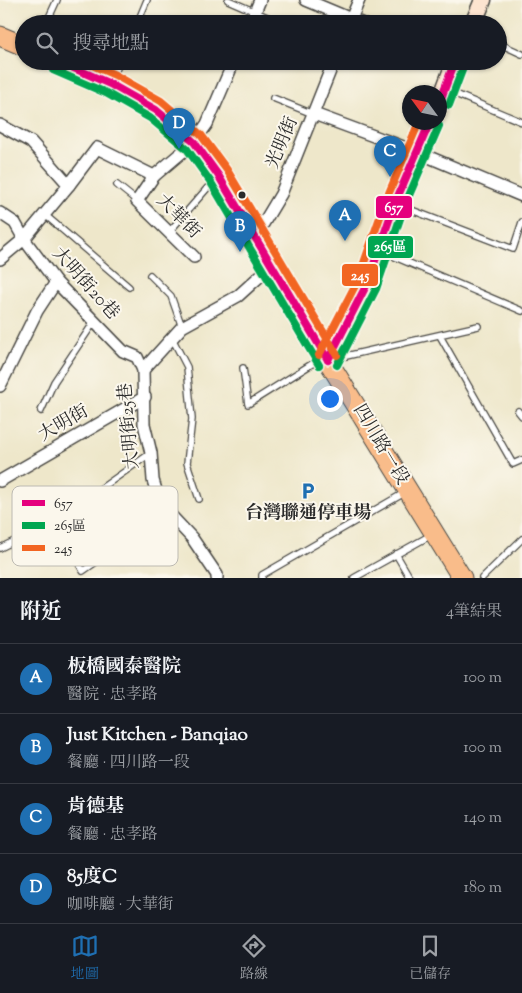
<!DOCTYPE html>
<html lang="zh-TW">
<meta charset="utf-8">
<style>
body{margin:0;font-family:"Sorts Mill Goudy","Noto Serif TC",serif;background:#20242c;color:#f1f3f6}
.compass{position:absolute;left:402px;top:85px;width:45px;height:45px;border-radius:50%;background:#171b24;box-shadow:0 1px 4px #0004;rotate:303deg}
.you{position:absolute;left:329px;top:398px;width:18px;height:18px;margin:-12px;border:4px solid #fff;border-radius:50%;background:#1a73e8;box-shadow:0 0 0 8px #1a73e833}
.badge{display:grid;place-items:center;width:32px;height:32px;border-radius:50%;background:#1f6fb2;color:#fff;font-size:16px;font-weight:700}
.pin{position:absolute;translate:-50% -41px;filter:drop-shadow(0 1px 2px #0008)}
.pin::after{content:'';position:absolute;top:26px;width:18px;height:15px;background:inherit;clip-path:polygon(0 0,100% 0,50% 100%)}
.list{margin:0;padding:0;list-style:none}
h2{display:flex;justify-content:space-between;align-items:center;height:65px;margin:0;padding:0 20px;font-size:21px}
h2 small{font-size:16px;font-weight:400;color:#9ea1a6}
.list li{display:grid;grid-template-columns:32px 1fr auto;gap:15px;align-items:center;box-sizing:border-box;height:70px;padding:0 20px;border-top:1px solid #363941}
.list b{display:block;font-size:19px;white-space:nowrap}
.list p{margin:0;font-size:16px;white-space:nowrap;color:#9ea1a6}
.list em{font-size:16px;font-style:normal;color:#9ea1a6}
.icon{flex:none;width:28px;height:28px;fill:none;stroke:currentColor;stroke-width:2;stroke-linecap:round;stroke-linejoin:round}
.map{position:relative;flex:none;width:522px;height:578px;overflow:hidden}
.search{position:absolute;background:#171b24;box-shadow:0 1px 4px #0004;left:15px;right:15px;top:15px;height:55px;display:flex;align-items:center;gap:12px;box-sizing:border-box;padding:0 18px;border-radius:28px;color:#9ea1a6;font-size:19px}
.sheet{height:345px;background:#171b24}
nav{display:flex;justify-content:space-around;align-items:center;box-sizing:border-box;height:70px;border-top:1px solid #363941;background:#171b24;font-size:14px;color:#9ea1a6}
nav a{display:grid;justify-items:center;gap:2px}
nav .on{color:#1f6fb2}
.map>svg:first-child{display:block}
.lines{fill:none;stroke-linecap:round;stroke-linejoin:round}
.lane-casing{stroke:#484743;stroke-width:8}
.street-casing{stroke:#484743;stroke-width:14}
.secondary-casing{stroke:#484743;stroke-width:19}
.primary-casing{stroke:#484743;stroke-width:21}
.lane{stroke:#fff;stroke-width:5.5}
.street{stroke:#fff;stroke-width:11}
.secondary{stroke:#fde4d0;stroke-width:16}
.primary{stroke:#f9bc8a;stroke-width:19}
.bus-1-casing{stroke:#fbf7ec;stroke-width:11}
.bus-2-casing{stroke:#fbf7ec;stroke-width:11}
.bus-3-casing{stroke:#fbf7ec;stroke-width:11}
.bus-1{stroke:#e5007d;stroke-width:8}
.bus-2{stroke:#00a651;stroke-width:8}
.bus-3{stroke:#f26522;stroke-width:8}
.bus-dot{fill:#2b2b2b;stroke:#fbf7ec;stroke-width:2}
.labels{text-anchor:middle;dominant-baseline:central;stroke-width:4;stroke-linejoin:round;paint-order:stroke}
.street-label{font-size:18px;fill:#2b2b2b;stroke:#fbf7ec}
.poi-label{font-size:18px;font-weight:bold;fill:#2b2b2b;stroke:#fbf7ec}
.key{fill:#fbf7ec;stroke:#bdbab2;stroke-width:1}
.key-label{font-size:14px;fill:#2b2b2b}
.line-badge{stroke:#fbf7ec;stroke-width:2}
.badge-label{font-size:14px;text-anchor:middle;font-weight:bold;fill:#fff}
</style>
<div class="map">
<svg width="522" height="578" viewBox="0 0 522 578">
<rect width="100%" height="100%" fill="#fbf7ec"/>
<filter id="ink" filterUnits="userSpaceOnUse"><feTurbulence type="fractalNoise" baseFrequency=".02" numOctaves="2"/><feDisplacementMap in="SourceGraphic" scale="10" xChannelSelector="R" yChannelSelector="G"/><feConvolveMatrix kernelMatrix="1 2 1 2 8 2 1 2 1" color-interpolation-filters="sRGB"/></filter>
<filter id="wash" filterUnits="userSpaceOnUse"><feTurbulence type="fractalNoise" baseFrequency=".0096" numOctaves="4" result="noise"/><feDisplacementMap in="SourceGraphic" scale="20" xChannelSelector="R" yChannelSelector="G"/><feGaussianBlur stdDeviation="1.12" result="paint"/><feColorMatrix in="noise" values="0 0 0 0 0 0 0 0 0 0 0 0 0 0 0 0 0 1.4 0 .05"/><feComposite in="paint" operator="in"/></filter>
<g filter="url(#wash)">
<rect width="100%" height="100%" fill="#eee7ca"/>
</g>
<g filter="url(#ink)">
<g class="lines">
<g class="lane-casing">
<g id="lane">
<path d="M 228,0 L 283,24"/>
<path d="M 46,24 L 57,0"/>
<path d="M 137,24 L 147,0"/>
<path d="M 498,43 L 522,54"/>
<path d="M 111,82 L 120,61"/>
<path d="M 446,90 L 522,122"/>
<path d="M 273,98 L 313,114"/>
<path d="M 117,185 L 137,201"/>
<path d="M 396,204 L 513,249 L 522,222"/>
<path d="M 44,214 L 129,287"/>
<path d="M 169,232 L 217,177"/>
<path d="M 381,251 L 522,311"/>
<path d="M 150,275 L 171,296 L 182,327"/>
<path d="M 440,336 L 513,464 L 522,460"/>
<path d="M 172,338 L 187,367 L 192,419 L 187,463 L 199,499"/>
<path d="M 333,359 L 478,326"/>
<path d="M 243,368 L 248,404 L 323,357"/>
<path d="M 41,411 L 54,382 L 94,322"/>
<path d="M 518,411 L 522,416"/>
<path d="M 55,521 L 83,571 L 168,512"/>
<path d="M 0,548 L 55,521 L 151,453"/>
<path d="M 396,554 L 410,578"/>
<path d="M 262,578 L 262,575 L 406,492"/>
<path d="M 354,578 L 433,534"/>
<path d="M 482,578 L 522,539"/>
</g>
</g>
<g class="street-casing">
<g id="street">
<path d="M 306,0 L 363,24"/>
<path d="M 250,24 L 260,0"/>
<path d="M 349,24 L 359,0"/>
<path d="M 314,114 L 417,152 L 522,196"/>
<path d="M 0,125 L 31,142 L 69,185 L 24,239 L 15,223 L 0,213"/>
<path d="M 154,176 L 137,201 L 194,257"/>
<path d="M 69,185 L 97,148 L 154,176 L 194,142 L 207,124 L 234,61"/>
<path d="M 254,234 L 263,224 L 281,194 L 334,61"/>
<path d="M 0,259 L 24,239 L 56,282 L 123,351 L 137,357 L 143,370 L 144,424 L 151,453 L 153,480 L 160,504 L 192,538 L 217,575 L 217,578"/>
<path d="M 143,370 L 182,327 L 238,296 L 271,266"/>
<path d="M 0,386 L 37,311 L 56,282"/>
<path d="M 0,481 L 145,397"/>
</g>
</g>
<g class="secondary-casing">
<g id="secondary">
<path d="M 473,24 L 483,0"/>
<path d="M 440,101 L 455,61"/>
<path d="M 328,360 L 367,284 L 395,203 L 430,122"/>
</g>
</g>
<g class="primary-casing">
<g id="primary">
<path d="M 0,36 L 24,46"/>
<path d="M 57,61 L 110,84 L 156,110 L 194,142 L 218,175 L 325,356 L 462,578"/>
</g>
</g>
<use href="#lane" class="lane"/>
<use href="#street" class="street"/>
<use href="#secondary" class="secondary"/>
<use href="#primary" class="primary"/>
<g class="bus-1-casing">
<g id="bus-1">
<path d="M 58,61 L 110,84 L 156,110 L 194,142 L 218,175 L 328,360"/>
<path d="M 440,101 L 455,61"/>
<path d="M 328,360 L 367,284 L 395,203 L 430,122"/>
</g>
</g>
<g class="bus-2-casing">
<g id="bus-2">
<path d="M 53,70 L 106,93 L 150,118 L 187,149 L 210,181 L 319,365"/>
<path d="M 449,105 L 464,65"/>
<path d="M 337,365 L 376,289 L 404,207 L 439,126"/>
</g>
</g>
<g class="bus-3-casing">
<g id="bus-3">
<path d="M 83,61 L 115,75 L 161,101 L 201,135 L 227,170 L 337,355"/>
<path d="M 319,355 L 358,280 L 386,200 L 419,122"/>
</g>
</g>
<use href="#bus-1" class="bus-1"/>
<use href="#bus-2" class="bus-2"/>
<use href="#bus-3" class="bus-3"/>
</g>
</g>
<defs>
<g id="parking-bare" transform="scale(1.35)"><path d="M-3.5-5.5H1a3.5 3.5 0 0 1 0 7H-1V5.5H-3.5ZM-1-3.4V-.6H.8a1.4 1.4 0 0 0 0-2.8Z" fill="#1f6fb2" stroke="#fbf7ec" stroke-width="2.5" paint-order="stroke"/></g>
</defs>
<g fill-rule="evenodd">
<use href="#parking-bare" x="308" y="491"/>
</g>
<circle class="bus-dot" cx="242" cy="195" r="4.5"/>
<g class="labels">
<g class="street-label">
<text transform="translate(283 143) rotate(-67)">光明街</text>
<text transform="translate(178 217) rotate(45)">大華街</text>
<text transform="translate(85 284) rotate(48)">大明街20巷</text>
<text transform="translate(64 424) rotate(-30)">大明街</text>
<text transform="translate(130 426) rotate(-95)">大明街25巷</text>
<text transform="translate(380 445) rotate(59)">四川路一段</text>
</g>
<g class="poi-label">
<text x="308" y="514">台灣聯通停車場</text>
</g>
</g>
<rect x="12" y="486" width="166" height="80" rx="8" class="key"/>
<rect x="22" y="500" width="23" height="6" fill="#e5007d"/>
<rect x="22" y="522" width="23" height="7" fill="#00a651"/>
<rect x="22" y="545" width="23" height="6" fill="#f26522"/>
<g class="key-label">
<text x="54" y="508">657</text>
<text x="54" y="530">265區</text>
<text x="54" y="553">245</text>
</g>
<g class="line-badge">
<rect x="375" y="195" width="38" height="24" rx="5" fill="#e5007d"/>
<rect x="367" y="235" width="47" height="24" rx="5" fill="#00a651"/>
<rect x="341" y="263" width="38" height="24" rx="5" fill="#f26522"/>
</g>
<g class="badge-label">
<text x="394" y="212">657</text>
<text x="390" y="251">265區</text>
<text x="360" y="280">245</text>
</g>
</svg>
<svg class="compass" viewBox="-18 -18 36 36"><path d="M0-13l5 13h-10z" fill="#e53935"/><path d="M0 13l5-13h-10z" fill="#9ea1a6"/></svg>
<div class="you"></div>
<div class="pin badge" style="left:345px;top:241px">A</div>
<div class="pin badge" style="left:240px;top:252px">B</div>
<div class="pin badge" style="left:390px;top:177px">C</div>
<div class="pin badge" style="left:179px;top:149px">D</div>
<div class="search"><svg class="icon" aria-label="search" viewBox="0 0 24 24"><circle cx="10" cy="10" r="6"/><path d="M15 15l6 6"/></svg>搜尋地點</div>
</div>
<section class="sheet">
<h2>附近<small>4筆結果</small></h2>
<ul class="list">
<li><span class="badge">A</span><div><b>板橋國泰醫院</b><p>醫院 · 忠孝路</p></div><em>100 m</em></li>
<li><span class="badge">B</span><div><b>Just Kitchen - Banqiao</b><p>餐廳 · 四川路一段</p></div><em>100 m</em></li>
<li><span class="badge">C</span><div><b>肯德基</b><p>餐廳 · 忠孝路</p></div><em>140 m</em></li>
<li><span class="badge">D</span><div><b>85度C</b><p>咖啡廳 · 大華街</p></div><em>180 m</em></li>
</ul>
</section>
<nav>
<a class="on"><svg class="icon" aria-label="map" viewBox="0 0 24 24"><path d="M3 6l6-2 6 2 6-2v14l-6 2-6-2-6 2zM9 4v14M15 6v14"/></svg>地圖</a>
<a><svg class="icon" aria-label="directions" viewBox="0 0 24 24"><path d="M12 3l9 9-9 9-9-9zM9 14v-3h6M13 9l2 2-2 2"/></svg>路線</a>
<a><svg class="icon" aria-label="saved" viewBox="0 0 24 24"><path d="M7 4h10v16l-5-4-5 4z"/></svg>已儲存</a>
</nav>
